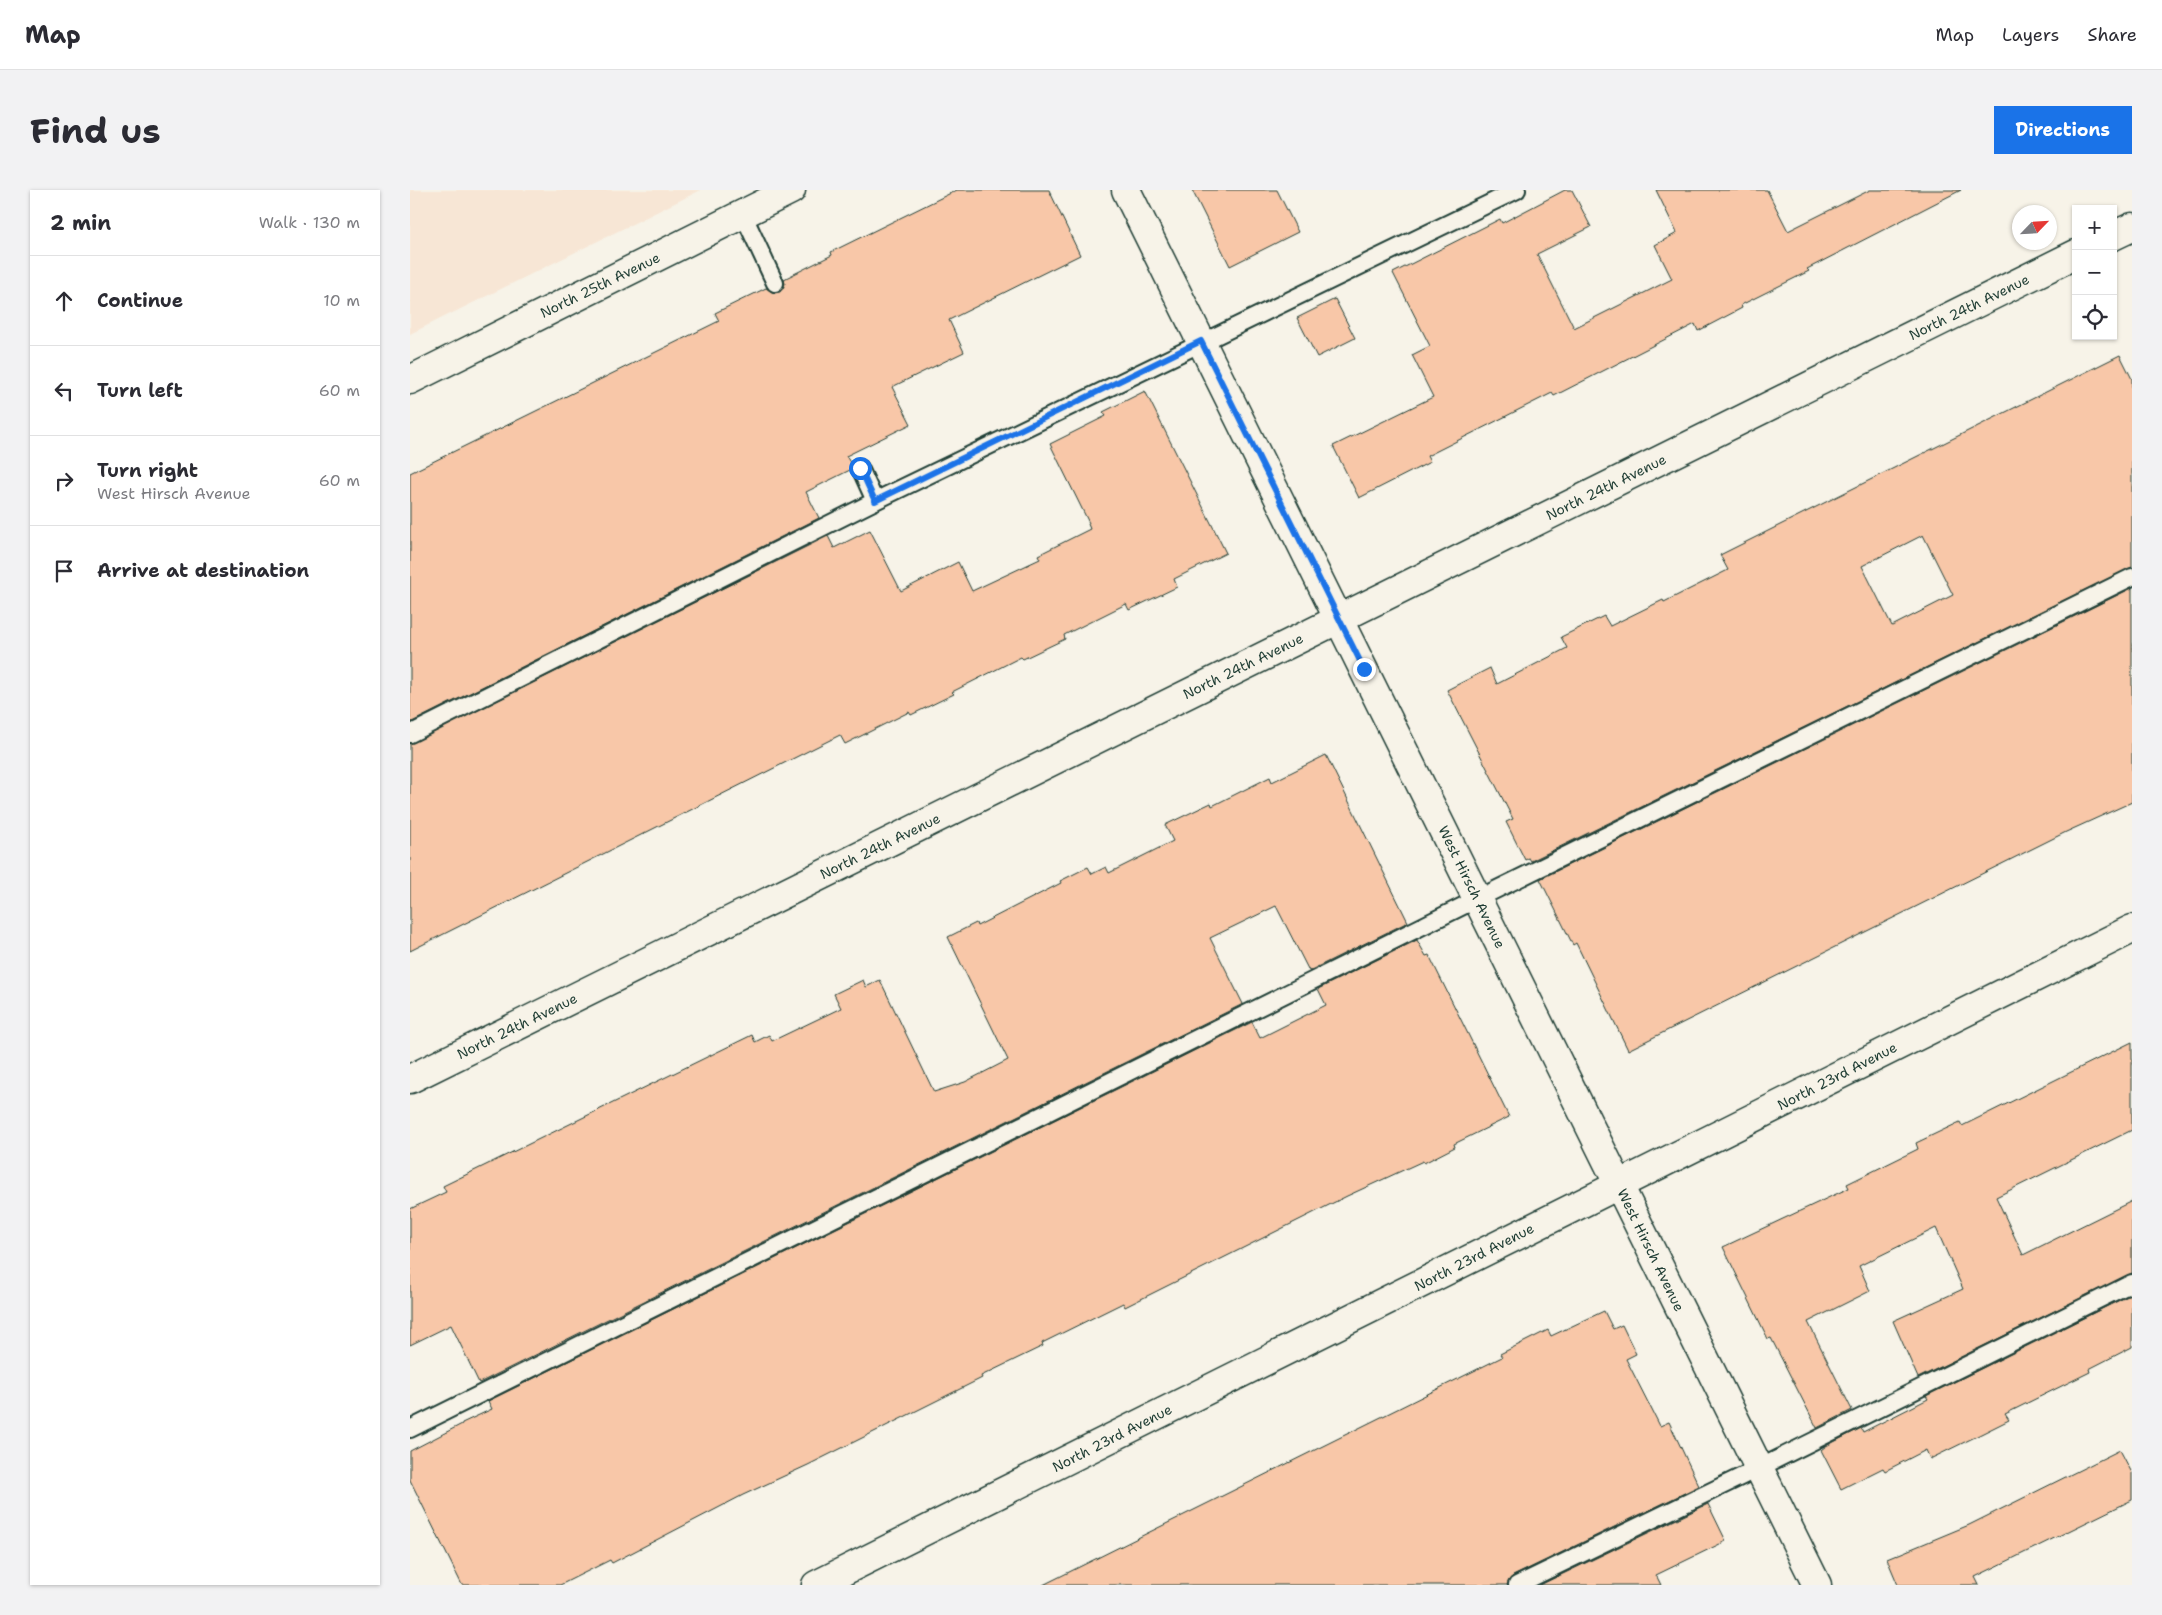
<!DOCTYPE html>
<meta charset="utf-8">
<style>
body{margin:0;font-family:"Shantell Sans",sans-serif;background:#f2f2f3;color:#2b2b33}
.controls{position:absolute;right:15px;top:15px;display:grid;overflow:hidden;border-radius:0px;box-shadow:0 1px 4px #0004}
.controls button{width:45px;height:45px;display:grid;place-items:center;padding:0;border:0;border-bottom:1px solid #e1e1e2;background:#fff;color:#2b2b33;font:25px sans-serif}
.compass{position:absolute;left:1602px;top:15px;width:45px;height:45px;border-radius:50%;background:#fff;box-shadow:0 1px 4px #0004;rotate:65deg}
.stop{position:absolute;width:15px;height:15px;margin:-11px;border:4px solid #1a73e8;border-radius:50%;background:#fff}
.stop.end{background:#1a73e8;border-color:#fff;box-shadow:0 1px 5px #0008}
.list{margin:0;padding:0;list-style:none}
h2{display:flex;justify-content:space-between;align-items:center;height:65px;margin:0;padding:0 20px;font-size:21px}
h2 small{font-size:16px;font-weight:400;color:#7c7c81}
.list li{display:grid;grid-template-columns:32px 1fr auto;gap:15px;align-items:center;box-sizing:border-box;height:90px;padding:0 20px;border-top:1px solid #e1e1e2}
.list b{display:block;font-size:19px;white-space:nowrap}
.list p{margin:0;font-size:16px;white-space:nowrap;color:#7c7c81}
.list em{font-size:16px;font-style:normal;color:#7c7c81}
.icon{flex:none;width:28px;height:28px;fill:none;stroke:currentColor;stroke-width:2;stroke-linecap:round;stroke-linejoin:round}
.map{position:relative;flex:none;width:1722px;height:1395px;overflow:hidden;border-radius:0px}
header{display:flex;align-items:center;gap:30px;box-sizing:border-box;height:70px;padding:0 25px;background:#fff;border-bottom:1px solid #e1e1e2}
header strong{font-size:24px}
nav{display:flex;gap:28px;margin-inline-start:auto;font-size:18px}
.intro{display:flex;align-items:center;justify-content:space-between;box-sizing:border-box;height:120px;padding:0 30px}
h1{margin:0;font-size:35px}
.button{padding:12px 22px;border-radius:0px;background:#1a73e8;color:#fff;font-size:18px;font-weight:700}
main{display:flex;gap:30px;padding:0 30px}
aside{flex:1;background:#fff;border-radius:0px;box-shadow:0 1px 4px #0004}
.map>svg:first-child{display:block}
.built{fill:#f7e6d5}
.building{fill:#f8c7a8;stroke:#1f3d34;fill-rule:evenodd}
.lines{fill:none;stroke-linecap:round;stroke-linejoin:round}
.lane-casing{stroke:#1f3d34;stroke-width:20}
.street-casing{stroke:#1f3d34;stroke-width:31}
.secondary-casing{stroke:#1f3d34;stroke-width:31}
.lane{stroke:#f7f3e8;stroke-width:16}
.street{stroke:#f7f3e8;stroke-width:28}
.secondary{stroke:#f7f3e8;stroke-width:28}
.route{stroke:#1a73e8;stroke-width:6}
.labels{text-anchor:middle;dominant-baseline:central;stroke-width:4;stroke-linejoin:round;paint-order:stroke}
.street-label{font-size:14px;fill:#1f3d34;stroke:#f7f3e8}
</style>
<header>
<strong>Map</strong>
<nav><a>Map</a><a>Layers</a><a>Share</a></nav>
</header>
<div class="intro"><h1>Find us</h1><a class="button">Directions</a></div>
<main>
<aside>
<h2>2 min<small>Walk · 130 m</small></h2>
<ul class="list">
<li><svg class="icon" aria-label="ahead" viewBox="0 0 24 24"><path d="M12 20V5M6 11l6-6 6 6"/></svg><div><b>Continue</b></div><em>10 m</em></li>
<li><svg class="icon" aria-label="left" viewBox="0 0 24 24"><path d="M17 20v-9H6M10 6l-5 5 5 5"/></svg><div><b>Turn left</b></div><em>60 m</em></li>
<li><svg class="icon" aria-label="right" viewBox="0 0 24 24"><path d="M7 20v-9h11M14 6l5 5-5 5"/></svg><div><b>Turn right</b><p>West Hirsch Avenue</p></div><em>60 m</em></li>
<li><svg class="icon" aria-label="arrive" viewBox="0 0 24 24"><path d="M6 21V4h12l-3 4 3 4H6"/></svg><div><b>Arrive at destination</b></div></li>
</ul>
</aside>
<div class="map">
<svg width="1722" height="1395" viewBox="0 0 1722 1395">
<rect width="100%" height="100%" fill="#f7f3e8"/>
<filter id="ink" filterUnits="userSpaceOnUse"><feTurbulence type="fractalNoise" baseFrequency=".02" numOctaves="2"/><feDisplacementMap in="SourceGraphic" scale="10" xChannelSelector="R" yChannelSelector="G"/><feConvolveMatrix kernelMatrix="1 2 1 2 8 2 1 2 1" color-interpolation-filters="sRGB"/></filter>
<g filter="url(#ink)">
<path class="built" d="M 0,0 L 291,0 L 0,144 Z"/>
<g class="building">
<path d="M 547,0 L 639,0 L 670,65 L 539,130 L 554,162 L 482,197 L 501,234 L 436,266 L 441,274 L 440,280 L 396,302 L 409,328 L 0,533 L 0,283 L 309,131 L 305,123 L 356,98 L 364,103 L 370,102 L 375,94 L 374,89 L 422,65 L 421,62 Z"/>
<path d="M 782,0 L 867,0 L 888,42 L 820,76 Z"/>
<path d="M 1155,0 L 1162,0 L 1181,37 L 1127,64 L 1164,138 L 1262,89 L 1245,55 L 1267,43 L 1246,0 L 1357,0 L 1378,41 L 1460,0 L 1551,0 L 1397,79 L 1399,81 L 1331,115 L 1332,118 L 1288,141 L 1285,134 L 1144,206 L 1142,203 L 1017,266 L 1020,272 L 949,308 L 923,256 L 1023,207 L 1002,165 L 1020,156 L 983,83 L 1090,29 L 1092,33 Z"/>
<path d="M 925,109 L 945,148 L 907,167 L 887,128 Z"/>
<path d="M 1710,165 L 1722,189 L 1722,377 L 1121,671 L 1119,668 L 1115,670 L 1096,632 L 1103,629 L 1037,500 L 1080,478 L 1087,494 L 1157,458 L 1151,447 L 1194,426 L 1200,436 L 1253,410 L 1254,412 L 1318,380 L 1310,365 ZM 1513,345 L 1543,405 L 1482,436 L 1452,376 Z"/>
<path d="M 735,201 L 816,363 L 764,389 L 767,397 L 719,420 L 716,414 L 654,445 L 655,449 L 613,469 L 611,467 L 542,502 L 544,504 L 501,525 L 499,522 L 435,554 L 430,545 L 0,761 L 0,554 L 418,346 L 424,358 L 460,340 L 491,401 L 548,372 L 562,401 L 630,369 L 628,365 L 680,339 L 678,334 L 679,333 L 640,254 L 696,226 L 693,222 Z"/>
<path d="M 1722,398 L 1722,612 L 1656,642 L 1218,860 L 1166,753 L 1163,755 L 1130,689 Z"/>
<path d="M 916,565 L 998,732 L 899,781 L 866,716 L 800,748 L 833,814 L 69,1193 L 41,1135 L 0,1155 L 0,1019 L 36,1002 L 33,996 L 342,845 L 345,852 L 359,845 L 362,851 L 431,818 L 424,804 L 453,790 L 456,797 L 470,790 L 524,902 L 555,892 L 598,870 L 538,747 L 566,733 L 567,736 L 651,693 L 650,691 L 678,677 L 682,684 L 696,677 L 699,683 L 763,651 L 755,635 L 801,613 L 802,616 L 860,587 L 862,592 Z"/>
<path d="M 1007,750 L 1016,766 L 1019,765 L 1099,927 L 1044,954 L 1045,957 L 1014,973 L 1013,971 L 937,1006 L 715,1117 L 713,1113 L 632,1153 L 633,1156 L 571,1186 L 572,1188 L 398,1275 L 333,1305 L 202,1373 L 200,1370 L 150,1395 L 52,1395 L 0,1290 L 0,1261 L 52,1234 L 52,1233 L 82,1219 L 78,1211 L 842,832 L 850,848 L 916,815 L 908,799 Z"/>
<path d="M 1722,852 L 1722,940 L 1586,1007 L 1613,1065 L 1722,1011 L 1722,1083 L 1508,1188 L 1483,1131 L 1553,1099 L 1526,1038 L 1449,1076 L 1460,1101 L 1398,1132 L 1442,1220 L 1407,1238 L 1361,1148 L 1358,1149 L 1313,1057 L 1439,998 L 1437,994 L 1508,959 L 1506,953 L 1550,932 L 1552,936 Z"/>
<path d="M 1722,1104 L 1722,1157 L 1679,1179 L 1680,1182 L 1595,1224 L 1599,1230 L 1563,1248 L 1520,1269 L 1516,1260 L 1475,1281 L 1473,1278 L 1431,1299 L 1411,1260 L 1416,1256 L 1451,1238 L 1453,1242 L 1518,1209 L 1516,1206 Z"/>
<path d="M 1194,1121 L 1203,1139 L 1212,1135 L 1226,1164 L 1216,1169 L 1250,1236 L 1259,1232 L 1289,1296 L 1103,1386 L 1099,1390 L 1097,1395 L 633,1395 L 1092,1167 L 1090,1164 L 1138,1140 L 1141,1146 Z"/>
<path d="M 1710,1260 L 1722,1283 L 1722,1310 L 1565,1387 L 1569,1395 L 1488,1395 L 1477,1369 L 1559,1335 Z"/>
<path d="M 1298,1314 L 1316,1351 L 1246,1385 L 1251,1395 L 1130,1395 Z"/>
</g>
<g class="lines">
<g class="lane-casing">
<g id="lane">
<path d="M 333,24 L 365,93"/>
<path d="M 450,278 L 465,311"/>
<path d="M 0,544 L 465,311 L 1107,0"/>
<path d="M 0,1239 L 1067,709 L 1722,387"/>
<path d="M 1107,1395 L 1349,1278 L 1722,1093"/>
</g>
</g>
<g class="street-casing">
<g id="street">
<path d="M 716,0 L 1407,1395"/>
<path d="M 1703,46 L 1722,37"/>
<path d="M 0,889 L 1666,64"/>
<path d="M 406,1395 L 1722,739"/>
</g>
</g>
<g class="secondary-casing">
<path id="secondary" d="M 0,190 L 381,0"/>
</g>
<use href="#lane" class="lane"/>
<use href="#street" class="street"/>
<use href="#secondary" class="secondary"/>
</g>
</g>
<g class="lines" filter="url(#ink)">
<path class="route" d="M 450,278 L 465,311 L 791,151 L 954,479"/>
</g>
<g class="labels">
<g class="street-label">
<text transform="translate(190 95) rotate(-26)">North 25th Avenue</text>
<text transform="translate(1559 117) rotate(-26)">North 24th Avenue</text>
<text transform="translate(1196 297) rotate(-26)">North 24th Avenue</text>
<text transform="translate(833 476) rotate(-26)">North 24th Avenue</text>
<text transform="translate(470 656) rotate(-26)">North 24th Avenue</text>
<text transform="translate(1062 697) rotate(64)">West Hirsch Avenue</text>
<text transform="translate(107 836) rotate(-26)">North 24th Avenue</text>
<text transform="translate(1427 886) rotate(-27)">North 23rd Avenue</text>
<text transform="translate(1241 1060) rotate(64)">West Hirsch Avenue</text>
<text transform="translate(1064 1067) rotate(-27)">North 23rd Avenue</text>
<text transform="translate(702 1248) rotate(-27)">North 23rd Avenue</text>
</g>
</g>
</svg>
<div class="controls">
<button>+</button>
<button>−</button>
<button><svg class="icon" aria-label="locate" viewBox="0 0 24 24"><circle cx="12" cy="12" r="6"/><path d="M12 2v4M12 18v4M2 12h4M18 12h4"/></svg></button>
</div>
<svg class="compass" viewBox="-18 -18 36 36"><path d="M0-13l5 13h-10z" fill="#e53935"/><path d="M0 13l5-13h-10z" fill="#7c7c81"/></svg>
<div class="stop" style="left:450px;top:278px"></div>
<div class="stop end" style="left:954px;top:479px"></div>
</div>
</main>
